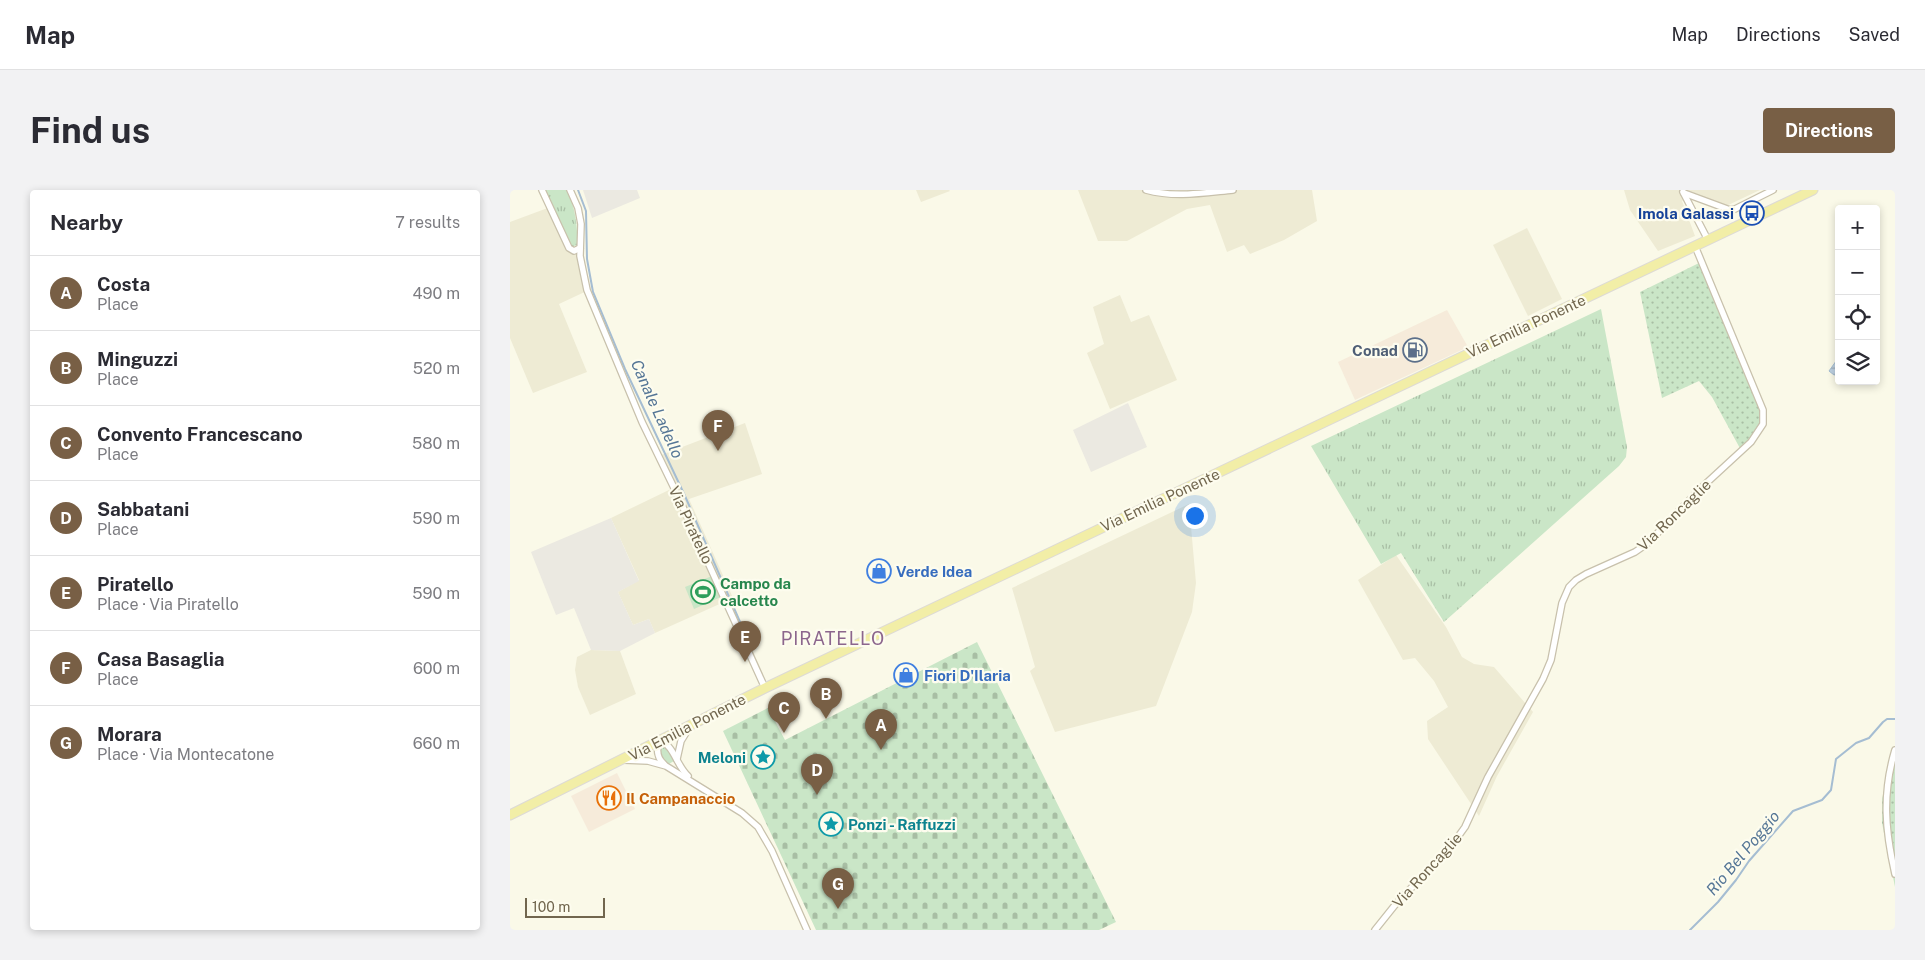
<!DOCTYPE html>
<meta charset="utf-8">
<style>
body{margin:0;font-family:"Public Sans",sans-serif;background:#f2f2f3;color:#2b2b33}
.controls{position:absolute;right:15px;top:15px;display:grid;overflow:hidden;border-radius:5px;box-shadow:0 2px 8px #0003}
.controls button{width:45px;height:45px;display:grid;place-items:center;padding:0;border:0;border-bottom:1px solid #e1e1e2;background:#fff;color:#2b2b33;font:25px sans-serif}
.scale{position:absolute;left:15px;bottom:12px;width:80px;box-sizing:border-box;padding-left:5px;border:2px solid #71664e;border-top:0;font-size:14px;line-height:18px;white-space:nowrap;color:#71664e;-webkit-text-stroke:4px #fdfcee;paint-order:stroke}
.you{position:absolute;left:684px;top:325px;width:18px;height:18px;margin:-12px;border:4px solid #fff;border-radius:50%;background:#1a73e8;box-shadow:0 0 0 8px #1a73e833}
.badge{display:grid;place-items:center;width:32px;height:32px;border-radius:50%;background:#785f45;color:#fff;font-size:16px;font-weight:700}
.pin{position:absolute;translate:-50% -41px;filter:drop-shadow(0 1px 2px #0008)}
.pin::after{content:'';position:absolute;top:26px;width:18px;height:15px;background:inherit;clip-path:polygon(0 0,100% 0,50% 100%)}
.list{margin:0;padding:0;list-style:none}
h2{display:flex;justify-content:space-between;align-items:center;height:65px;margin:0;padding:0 20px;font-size:21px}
h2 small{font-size:16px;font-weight:400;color:#7c7c81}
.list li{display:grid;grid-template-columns:32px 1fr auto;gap:15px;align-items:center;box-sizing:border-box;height:75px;padding:0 20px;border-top:1px solid #e1e1e2}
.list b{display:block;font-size:19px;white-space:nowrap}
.list p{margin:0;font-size:16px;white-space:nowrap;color:#7c7c81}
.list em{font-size:16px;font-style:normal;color:#7c7c81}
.icon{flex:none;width:28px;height:28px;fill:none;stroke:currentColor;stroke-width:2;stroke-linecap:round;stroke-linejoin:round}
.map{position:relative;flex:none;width:1385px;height:740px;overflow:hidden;border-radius:5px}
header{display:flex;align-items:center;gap:30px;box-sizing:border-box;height:70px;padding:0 25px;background:#fff;border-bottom:1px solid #e1e1e2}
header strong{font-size:24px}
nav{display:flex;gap:28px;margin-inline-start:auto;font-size:18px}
.intro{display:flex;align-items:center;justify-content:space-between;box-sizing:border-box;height:120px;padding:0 30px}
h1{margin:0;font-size:35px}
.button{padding:12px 22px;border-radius:5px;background:#785f45;color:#fff;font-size:18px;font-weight:700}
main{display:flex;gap:30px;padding:0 30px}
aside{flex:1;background:#fff;border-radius:5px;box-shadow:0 2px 8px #0003}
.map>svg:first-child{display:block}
.residential{fill:#eeebd4}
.commercial{fill:#f6ebda}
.industrial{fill:#ebe9e1}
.grass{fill:url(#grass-tufts)}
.cemetery{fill:url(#cemetery-stones)}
.park{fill:url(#park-dots)}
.pitch{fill:#cae6c7}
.water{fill:url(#water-rules);stroke:#a5bdd2}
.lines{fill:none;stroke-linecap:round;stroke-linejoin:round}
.stream{stroke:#a5bdd2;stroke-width:2}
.minor-casing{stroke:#c8c1ac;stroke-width:8}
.primary-casing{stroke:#dddad5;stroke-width:11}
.minor{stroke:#fff;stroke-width:5.5}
.primary{stroke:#f2eea7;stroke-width:9}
.labels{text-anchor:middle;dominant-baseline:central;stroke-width:4.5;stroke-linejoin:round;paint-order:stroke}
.transit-label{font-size:15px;font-weight:bold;fill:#164399;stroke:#fdfcee;text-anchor:end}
.street-label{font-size:15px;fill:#71664e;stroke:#fdfcee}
.service-label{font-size:15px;font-weight:bold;fill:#4e5e75;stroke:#fdfcee;text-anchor:end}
.shop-label{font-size:15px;font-weight:bold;fill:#366cbe;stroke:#fdfcee;text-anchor:start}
.leisure-label{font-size:15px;font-weight:bold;fill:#27864d;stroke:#fdfcee;text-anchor:start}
.culture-label{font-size:15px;font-weight:bold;fill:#0d838f;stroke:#fdfcee;text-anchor:end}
.food-label{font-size:15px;font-weight:bold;fill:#c56008;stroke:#fdfcee;text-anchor:start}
.water-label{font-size:16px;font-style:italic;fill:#557696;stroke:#fdfcee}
.quarter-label{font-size:18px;letter-spacing:1px;fill:#8c668d;stroke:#fdfcee}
</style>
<header>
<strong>Map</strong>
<nav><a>Map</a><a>Directions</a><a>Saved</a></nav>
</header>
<div class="intro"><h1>Find us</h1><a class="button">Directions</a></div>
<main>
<aside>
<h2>Nearby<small>7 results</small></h2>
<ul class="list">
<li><span class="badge">A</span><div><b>Costa</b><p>Place</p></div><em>490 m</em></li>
<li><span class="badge">B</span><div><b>Minguzzi</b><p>Place</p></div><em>520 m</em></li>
<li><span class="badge">C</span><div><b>Convento Francescano</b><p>Place</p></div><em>580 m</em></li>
<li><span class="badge">D</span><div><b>Sabbatani</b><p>Place</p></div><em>590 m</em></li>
<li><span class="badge">E</span><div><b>Piratello</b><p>Place · Via Piratello</p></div><em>590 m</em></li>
<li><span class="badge">F</span><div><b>Casa Basaglia</b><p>Place</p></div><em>600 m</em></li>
<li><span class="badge">G</span><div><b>Morara</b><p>Place · Via Montecatone</p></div><em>660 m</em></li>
</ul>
</aside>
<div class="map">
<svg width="1385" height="740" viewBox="0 0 1385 740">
<defs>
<pattern id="grass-tufts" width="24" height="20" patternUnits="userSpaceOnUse" patternTransform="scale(1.25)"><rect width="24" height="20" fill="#cae6c7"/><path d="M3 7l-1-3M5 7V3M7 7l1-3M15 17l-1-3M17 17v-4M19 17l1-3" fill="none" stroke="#a8bea4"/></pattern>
<pattern id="cemetery-stones" width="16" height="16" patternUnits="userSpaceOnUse" patternTransform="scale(1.25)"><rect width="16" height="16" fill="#cae6c7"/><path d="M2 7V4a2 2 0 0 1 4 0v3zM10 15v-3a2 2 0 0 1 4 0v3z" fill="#a8bea4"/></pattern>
<pattern id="park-dots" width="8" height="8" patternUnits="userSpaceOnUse" patternTransform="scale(1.25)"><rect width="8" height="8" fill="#cae6c7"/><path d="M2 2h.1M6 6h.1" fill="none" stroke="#a8bea4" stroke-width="1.8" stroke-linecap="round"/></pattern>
<pattern id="water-rules" width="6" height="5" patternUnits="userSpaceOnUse" patternTransform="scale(1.25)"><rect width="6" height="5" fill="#bed1e2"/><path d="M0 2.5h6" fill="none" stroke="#9fadb9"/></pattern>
</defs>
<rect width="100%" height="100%" fill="#faf9e8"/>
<g class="residential">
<path d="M 406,0 L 439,0 L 440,1 L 411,12 Z"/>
<path d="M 568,0 L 802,0 L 807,31 L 774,50 L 740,64 L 734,55 L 717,62 L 700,15 L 677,19 L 617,51 L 588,51 Z"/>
<path d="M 1114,0 L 1250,0 L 1214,17 L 1183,6 L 1172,11 L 1185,46 L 1148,61 L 1120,20 Z"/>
<path d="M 43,16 L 67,63 L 81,99 L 49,114 L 77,182 L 23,203 L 0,148 L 0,32 Z"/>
<path d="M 1017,38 L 1052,109 L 1018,126 L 983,55 Z"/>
<path d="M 610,105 L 621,132 L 639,125 L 667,190 L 600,219 L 577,163 L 594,154 L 583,117 Z"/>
<path d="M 235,233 L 252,284 L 179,309 L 223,408 L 145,443 L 139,429 L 123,435 L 108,402 L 129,390 L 101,328 L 161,299 L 146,267 Z"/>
<path d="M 679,314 L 686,393 L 682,422 L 646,516 L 545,542 L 520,481 L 525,477 L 502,398 Z"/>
<path d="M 886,365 L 936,437 L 952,467 L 964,474 L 984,477 L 1023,522 L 987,586 L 969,626 L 918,549 L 917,531 L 938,517 L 924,491 L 905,468 L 893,470 L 848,390 Z"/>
<path d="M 81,460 L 110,461 L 126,504 L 80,525 L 68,497 L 65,480 L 67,467 Z"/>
</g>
<g class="commercial">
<path d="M 937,120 L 958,157 L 845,210 L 828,172 Z"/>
<path d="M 107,583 L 125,619 L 79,642 L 61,606 Z"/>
</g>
<g class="industrial">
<path d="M 73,0 L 127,0 L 130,8 L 82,28 Z"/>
<path d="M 618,213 L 637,257 L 581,282 L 563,240 Z"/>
<path d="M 101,328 L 129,391 L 108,402 L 123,435 L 139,429 L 145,443 L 110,461 L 81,460 L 64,418 L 46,425 L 21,362 Z"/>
</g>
<g class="grass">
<path d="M 35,0 L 57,0 C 65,16 68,37 67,55 L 61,57 Z"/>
<path d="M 1091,119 L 1117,257 L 1116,267 L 1109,276 L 934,432 L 891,363 L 871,374 L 801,256 Z"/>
<path d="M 154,556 L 160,561 L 164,571 L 157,575 L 151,566 L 151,559 Z"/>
</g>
<path class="cemetery" d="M 467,452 L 606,732 L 589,740 L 306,740 L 213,541 L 258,518 L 275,550 Z"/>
<g class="park">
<path d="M 1189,73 L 1242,195 L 1253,233 L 1232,262 L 1202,207 L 1189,191 L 1152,208 L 1130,102 Z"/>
<path d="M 1385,556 L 1385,697 L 1372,633 L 1372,609 Z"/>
</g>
<path class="pitch" d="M 202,386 L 211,407 L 184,419 L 175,397 Z"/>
<path class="water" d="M 1329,167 L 1329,184 L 1324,185 L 1319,181 Z"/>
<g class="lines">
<g class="stream">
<path d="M 68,0 L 76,21 L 77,69 L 83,102 L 115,179 L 175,306 L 234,441"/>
<path d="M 1180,740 L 1208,712 L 1226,690 L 1239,671 L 1283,621 L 1312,610 L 1321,600 L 1326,569 L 1346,553 L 1359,548 L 1373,532 L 1377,529 L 1385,529"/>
</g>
<g class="minor-casing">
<g id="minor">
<path d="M 32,0 L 59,58 L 64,61 L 70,58"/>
<path d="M 60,0 L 68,18 L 71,34 L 70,66 L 77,100 L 132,232 L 166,302 L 255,498"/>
<path d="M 636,0 C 665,8 693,3 723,0"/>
<path d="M 1173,2 L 1198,50"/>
<path d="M 1174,3 L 1220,20 L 1225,19 L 1263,0"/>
<path d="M 1385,560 C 1372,604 1375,640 1385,684"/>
<path d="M 167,569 L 171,551 L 179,538"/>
<path d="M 114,570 L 138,571 L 156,576 L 232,623 L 248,637 L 262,661 L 297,740"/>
<path d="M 154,574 C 147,568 146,559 150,550 C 165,557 166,575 178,586"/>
<path d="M 865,740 L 885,715 L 942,655 L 955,637 L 978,587 L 1033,489 L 1041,470 L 1052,413 L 1059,397 L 1066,390 L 1076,384 L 1125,362 L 1138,353 L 1190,299 L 1241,252 L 1253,234 L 1253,220 L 1185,56"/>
</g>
</g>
<g class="primary-casing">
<path id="primary" d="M 0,625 L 255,498 L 1303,0"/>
</g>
<use href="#minor" class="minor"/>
<use href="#primary" class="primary"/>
</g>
<defs>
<g id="bus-ring" transform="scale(1.25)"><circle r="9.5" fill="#fdfcee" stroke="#1a4fb4" stroke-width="1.5"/><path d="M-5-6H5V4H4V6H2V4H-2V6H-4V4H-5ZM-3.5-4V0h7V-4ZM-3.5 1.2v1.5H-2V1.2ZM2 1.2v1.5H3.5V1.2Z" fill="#1a4fb4"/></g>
<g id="fuel-ring" transform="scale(1.25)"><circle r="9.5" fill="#fdfcee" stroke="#5c6f8a" stroke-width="1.5"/><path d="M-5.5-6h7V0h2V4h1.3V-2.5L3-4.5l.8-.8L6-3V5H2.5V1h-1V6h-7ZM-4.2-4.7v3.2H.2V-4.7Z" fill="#5c6f8a"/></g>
<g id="shop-ring" transform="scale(1.25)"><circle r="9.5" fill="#fdfcee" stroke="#3f7fe0" stroke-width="1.5"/><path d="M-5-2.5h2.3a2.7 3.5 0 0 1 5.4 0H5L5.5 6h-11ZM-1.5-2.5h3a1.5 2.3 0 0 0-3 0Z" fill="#3f7fe0"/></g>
<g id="stadium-ring" transform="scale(1.25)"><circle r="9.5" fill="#fdfcee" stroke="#2e9e5b" stroke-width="1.5"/><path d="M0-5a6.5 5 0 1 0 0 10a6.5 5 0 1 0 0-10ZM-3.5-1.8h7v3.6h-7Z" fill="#2e9e5b"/></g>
<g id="sight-ring" transform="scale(1.25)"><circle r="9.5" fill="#fdfcee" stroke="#0f9aa8" stroke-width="1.5"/><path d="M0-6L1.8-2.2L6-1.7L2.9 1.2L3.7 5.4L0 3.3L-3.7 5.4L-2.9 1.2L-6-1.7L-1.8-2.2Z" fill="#0f9aa8"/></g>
<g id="restaurant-ring" transform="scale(1.25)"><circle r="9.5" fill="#fdfcee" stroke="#e8710a" stroke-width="1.5"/><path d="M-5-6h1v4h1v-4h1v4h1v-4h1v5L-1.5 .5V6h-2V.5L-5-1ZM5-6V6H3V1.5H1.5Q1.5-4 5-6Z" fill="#e8710a"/></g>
</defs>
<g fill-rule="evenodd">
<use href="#bus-ring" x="1242" y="23"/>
<use href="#fuel-ring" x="905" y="160"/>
<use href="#shop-ring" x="369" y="381"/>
<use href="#stadium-ring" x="193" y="402"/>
<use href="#shop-ring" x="396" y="485"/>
<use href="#sight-ring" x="253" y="567"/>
<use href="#restaurant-ring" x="99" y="608"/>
<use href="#sight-ring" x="321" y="634"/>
</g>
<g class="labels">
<g class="transit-label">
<text x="1224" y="23">Imola Galassi</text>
</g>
<g class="street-label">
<text transform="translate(1016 136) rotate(-25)">Via Emilia Ponente</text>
<text transform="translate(650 310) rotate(-25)">Via Emilia Ponente</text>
<text transform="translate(1164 325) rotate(-44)">Via Roncaglie</text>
<text transform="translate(181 335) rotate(65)">Via Piratello</text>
<text transform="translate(177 537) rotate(-27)">Via Emilia Ponente</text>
<text transform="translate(917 680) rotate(-48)">Via Roncaglie</text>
</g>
<g class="service-label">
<text x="888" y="160">Conad</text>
</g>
<g class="shop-label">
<text x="386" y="381">Verde Idea</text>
<text x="414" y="485">Fiori D'Ilaria</text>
</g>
<g class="leisure-label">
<text x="210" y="393">Campo da<tspan x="210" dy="17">calcetto</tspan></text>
</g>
<g class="culture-label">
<text x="236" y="567">Meloni</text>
<text x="338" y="634" text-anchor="start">Ponzi - Raffuzzi</text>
</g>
<g class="food-label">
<text x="116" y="608">Il Campanaccio</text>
</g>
<g class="water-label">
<text transform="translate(147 219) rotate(66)">Canale Ladello</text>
<text transform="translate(1233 663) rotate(-50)">Rio Bel Poggio</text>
</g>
<g class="quarter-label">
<text x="323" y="448">PIRATELLO</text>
</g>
</g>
</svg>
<div class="controls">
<button>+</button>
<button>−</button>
<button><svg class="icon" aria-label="locate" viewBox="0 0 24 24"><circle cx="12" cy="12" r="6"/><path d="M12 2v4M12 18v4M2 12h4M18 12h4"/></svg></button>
<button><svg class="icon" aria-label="layers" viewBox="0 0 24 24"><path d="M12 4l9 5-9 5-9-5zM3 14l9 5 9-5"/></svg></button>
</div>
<div class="scale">100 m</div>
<div class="you"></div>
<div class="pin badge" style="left:371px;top:560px">A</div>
<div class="pin badge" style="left:316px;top:529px">B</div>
<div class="pin badge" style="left:274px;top:543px">C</div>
<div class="pin badge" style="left:307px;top:605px">D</div>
<div class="pin badge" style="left:235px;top:472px">E</div>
<div class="pin badge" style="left:208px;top:261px">F</div>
<div class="pin badge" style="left:328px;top:719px">G</div>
</div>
</main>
